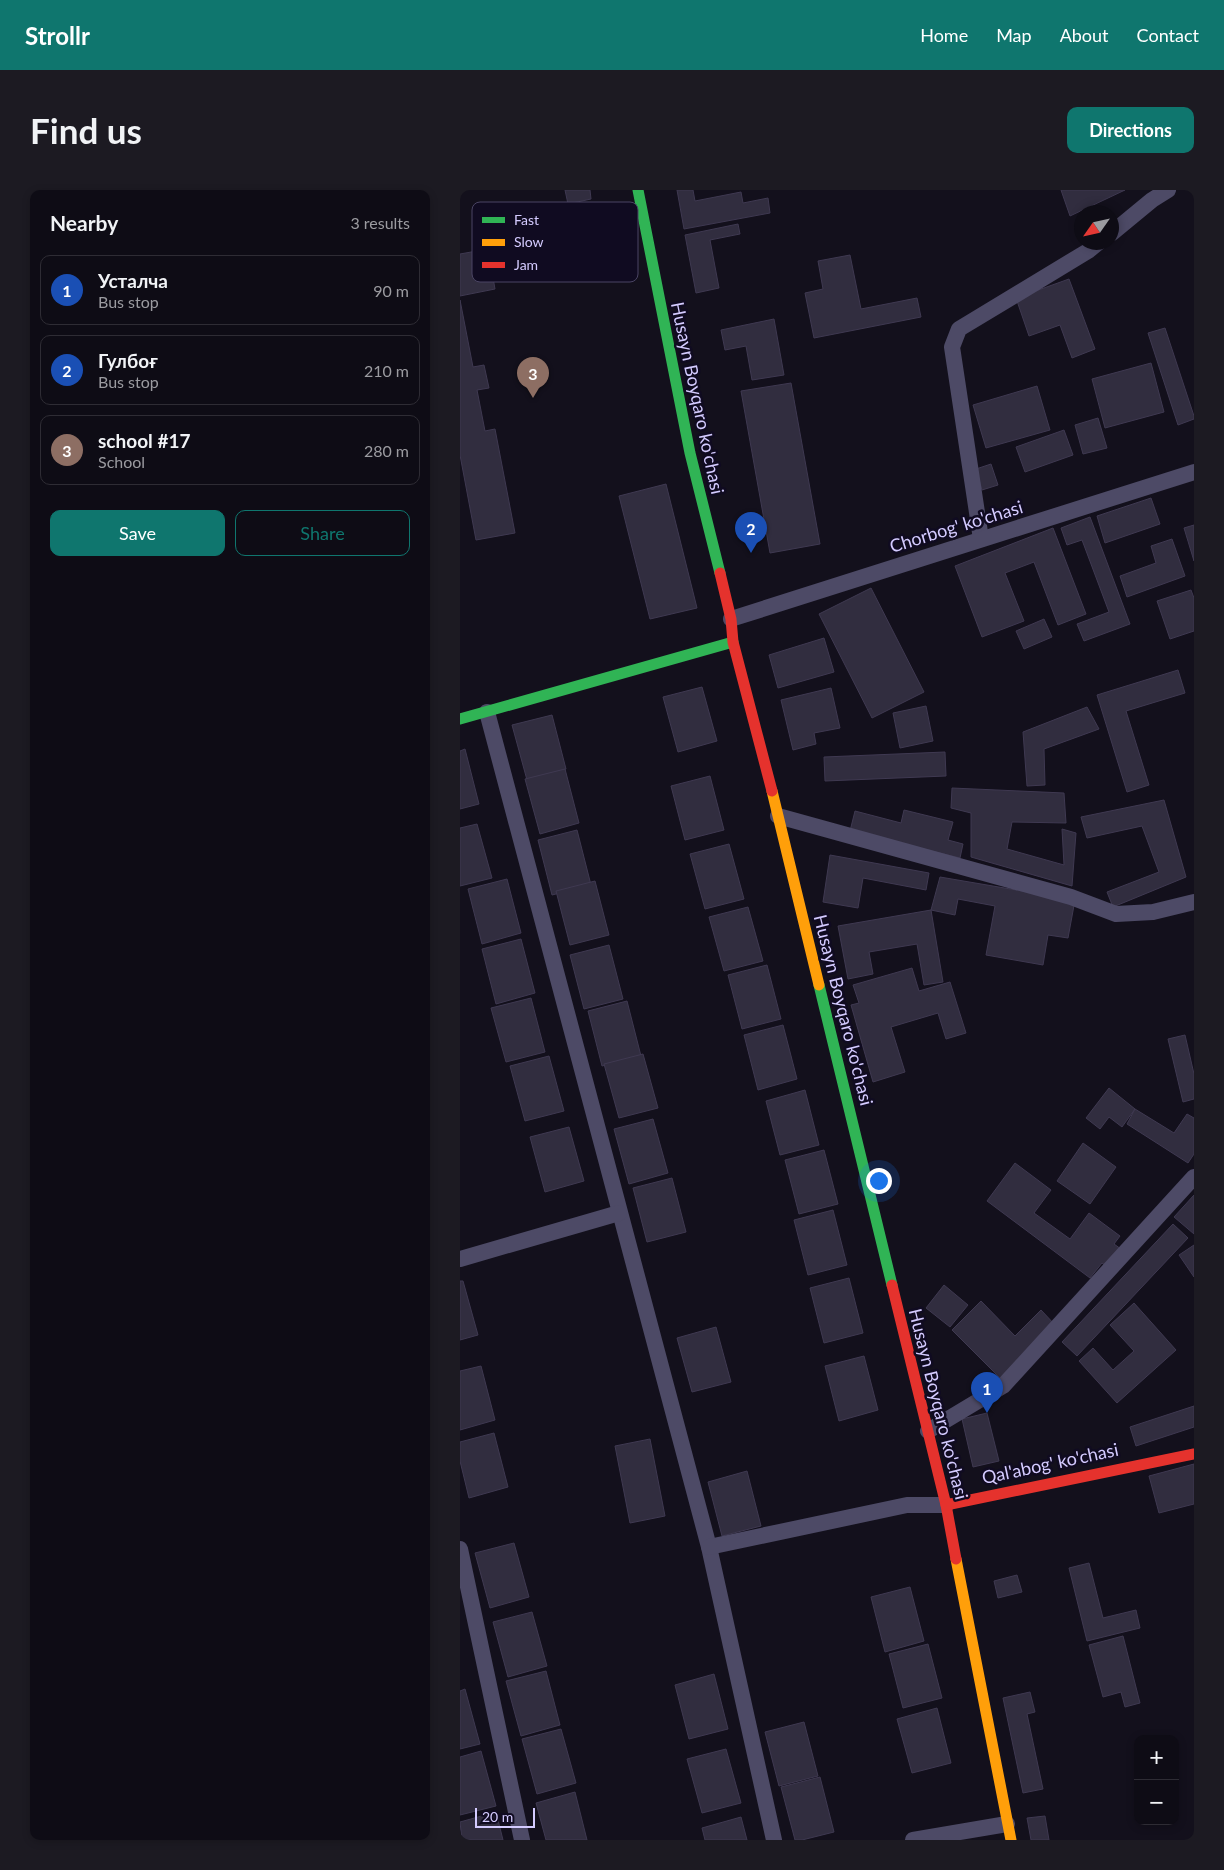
<!DOCTYPE html>
<meta charset="utf-8">
<style>
body{margin:0;font-family:Lato,sans-serif;background:#1c1a22;color:#f1f3f6}
.controls{position:absolute;right:15px;bottom:15px;display:grid;overflow:hidden;border-radius:10px;box-shadow:0 2px 8px #0003}
.controls button{width:45px;height:45px;display:grid;place-items:center;padding:0;border:0;border-bottom:1px solid #2e2c34;background:#0e0c15;color:#f1f3f6;font:25px sans-serif}
.compass{position:absolute;left:614px;top:15px;width:45px;height:45px;border-radius:50%;background:#0e0c15;box-shadow:0 2px 8px #0003;rotate:236deg}
.scale{position:absolute;left:15px;bottom:12px;width:60px;box-sizing:border-box;padding-left:5px;border:2px solid #d4cbff;border-top:0;font-size:14px;line-height:18px;white-space:nowrap;color:#d4cbff;-webkit-text-stroke:4px #100b21;paint-order:stroke}
.you{position:absolute;left:418px;top:990px;width:18px;height:18px;margin:-12px;border:4px solid #fff;border-radius:50%;background:#1a73e8;box-shadow:0 0 0 8px #1a73e833}
.badge{display:grid;place-items:center;width:32px;height:32px;border-radius:50%;background:#0f766e;color:#fff;font-size:16px;font-weight:700}
.pin{position:absolute;translate:-50% -41px;filter:drop-shadow(0 1px 2px #0008)}
.pin::after{content:'';position:absolute;top:26px;width:18px;height:15px;background:inherit;clip-path:polygon(0 0,100% 0,50% 100%)}
.list{margin:0;padding:0;list-style:none}
h2{display:flex;justify-content:space-between;align-items:center;height:65px;margin:0;padding:0 20px;font-size:21px}
h2 small{font-size:16px;font-weight:400;color:#9b9ba0}
.list li{display:grid;grid-template-columns:32px 1fr auto;gap:15px;align-items:center;box-sizing:border-box;height:70px;margin:0 10px 10px;padding:0 10px;border:1px solid #2e2c34;border-radius:10px}
.list b{display:block;font-size:19px;white-space:nowrap}
.list p{margin:0;font-size:16px;white-space:nowrap;color:#9b9ba0}
.list em{font-size:16px;font-style:normal;color:#9b9ba0}
.actions{display:flex;gap:10px;padding:15px 20px}
.actions a{flex:1;padding:11px 0;border:1px solid #0f766e;border-radius:10px;text-align:center;font-size:18px;color:#0f766e}
.actions .main{background:#0f766e;color:#fff}
.map{position:relative;flex:none;width:734px;height:1650px;overflow:hidden;border-radius:10px}
header{display:flex;align-items:center;gap:30px;box-sizing:border-box;height:70px;padding:0 25px;background:#0f766e;color:#fff}
header strong{font-size:24px}
nav{display:flex;gap:28px;margin-inline-start:auto;font-size:18px}
.intro{display:flex;align-items:center;justify-content:space-between;box-sizing:border-box;height:120px;padding:0 30px}
h1{margin:0;font-size:35px}
.button{padding:12px 22px;border-radius:10px;background:#0f766e;color:#fff;font-size:18px;font-weight:700}
main{display:flex;gap:30px;padding:0 30px}
aside{flex:1;background:#0e0c15;border-radius:10px;box-shadow:0 2px 8px #0003}
.map>svg:first-child{display:block}
.building{fill:#312d3f;stroke:#3f3951}
.lines{fill:none;stroke-linecap:round;stroke-linejoin:round}
.street{stroke:#4d4a66;stroke-width:16}
.fast{stroke:#30b455;stroke-width:11}
.slow{stroke:#ff9f0a;stroke-width:11}
.jam{stroke:#e5322d;stroke-width:11}
.labels{text-anchor:middle;dominant-baseline:central;stroke-width:5;stroke-linejoin:round;paint-order:stroke}
.street-label{font-size:18px;fill:#d4cbff;stroke:#100b21}
.key{fill:#100b21;stroke:#4b4564;stroke-width:1}
.key-label{font-size:14px;fill:#d4cbff}
</style>
<header>
<strong>Strollr</strong>
<nav><a>Home</a><a>Map</a><a>About</a><a>Contact</a></nav>
</header>
<div class="intro"><h1>Find us</h1><a class="button">Directions</a></div>
<main>
<aside>
<h2>Nearby<small>3 results</small></h2>
<ul class="list">
<li><span class="badge" style="background:#1a4fb4">1</span><div><b>Усталча</b><p>Bus stop</p></div><em>90 m</em></li>
<li><span class="badge" style="background:#1a4fb4">2</span><div><b>Гулбоғ</b><p>Bus stop</p></div><em>210 m</em></li>
<li><span class="badge" style="background:#8d6e63">3</span><div><b>school #17</b><p>School</p></div><em>280 m</em></li>
</ul>
<div class="actions"><a class="main">Save</a><a>Share</a></div>
</aside>
<div class="map">
<svg width="734" height="1650" viewBox="0 0 734 1650">
<rect width="100%" height="100%" fill="#13101c"/>
<g class="building">
<path d="M 105,0 L 130,0 L 131,9 L 108,14 Z"/>
<path d="M 217,0 L 233,0 L 235,11 L 281,2 L 283,13 L 308,8 L 310,23 L 224,39 Z"/>
<path d="M 601,0 L 665,0 L 610,26 Z"/>
<path d="M 278,34 L 280,44 L 250,50 L 259,98 L 236,103 L 225,45 Z"/>
<path d="M 28,59 L 35,99 L 0,106 L 0,64 Z"/>
<path d="M 390,65 L 401,119 L 457,108 L 461,127 L 354,148 L 345,103 L 363,99 L 358,71 Z"/>
<path d="M 609,89 L 635,159 L 612,168 L 600,135 L 569,146 L 556,108 Z"/>
<path d="M 0,110 L 13,177 L 24,175 L 29,198 L 17,200 L 25,241 L 35,239 L 55,343 L 16,350 L 0,265 Z"/>
<path d="M 314,129 L 324,185 L 292,190 L 286,156 L 265,160 L 261,140 Z"/>
<path d="M 705,138 L 734,226 L 734,229 L 718,235 L 688,143 Z"/>
<path d="M 691,173 L 704,222 L 645,238 L 632,189 Z"/>
<path d="M 331,193 L 360,354 L 310,363 L 281,201 Z"/>
<path d="M 577,196 L 590,240 L 526,258 L 513,215 Z"/>
<path d="M 638,228 L 647,258 L 623,264 L 615,235 Z"/>
<path d="M 604,240 L 613,265 L 565,282 L 556,257 Z"/>
<path d="M 531,274 L 538,295 L 522,300 L 516,279 Z"/>
<path d="M 206,294 L 237,418 L 190,429 L 159,306 Z"/>
<path d="M 691,308 L 700,334 L 645,353 L 637,326 Z"/>
<path d="M 630,327 L 670,434 L 624,451 L 617,434 L 649,422 L 622,350 L 607,355 L 601,338 Z"/>
<path d="M 734,335 L 734,371 L 724,338 Z"/>
<path d="M 593,338 L 626,424 L 598,435 L 574,372 L 545,383 L 564,431 L 522,447 L 495,376 Z"/>
<path d="M 712,349 L 725,386 L 667,407 L 660,386 L 696,373 L 691,356 Z"/>
<path d="M 411,398 L 464,502 L 412,528 L 359,424 Z"/>
<path d="M 731,400 L 734,408 L 734,441 L 710,449 L 697,411 Z"/>
<path d="M 584,429 L 592,447 L 564,459 L 556,441 Z"/>
<path d="M 364,448 L 374,482 L 318,498 L 309,465 Z"/>
<path d="M 718,480 L 725,503 L 666,521 L 689,595 L 667,602 L 637,505 Z"/>
<path d="M 242,497 L 257,551 L 218,562 L 203,507 Z"/>
<path d="M 371,498 L 380,538 L 354,543 L 356,554 L 333,560 L 321,510 Z"/>
<path d="M 466,516 L 473,551 L 440,558 L 433,523 Z"/>
<path d="M 627,517 L 639,539 L 584,559 L 585,595 L 567,596 L 563,542 Z"/>
<path d="M 92,525 L 106,579 L 67,590 L 52,535 Z"/>
<path d="M 5,559 L 19,614 L 0,619 L 0,561 Z"/>
<path d="M 485,562 L 486,586 L 365,591 L 364,567 Z"/>
<path d="M 105,579 L 119,633 L 80,644 L 65,589 Z"/>
<path d="M 250,586 L 264,640 L 225,650 L 211,596 Z"/>
<path d="M 492,598 L 604,603 L 606,633 L 552,632 L 547,659 L 604,675 L 602,639 L 616,643 L 612,696 L 511,667 L 511,623 L 491,618 Z"/>
<path d="M 704,610 L 726,687 L 653,717 L 647,702 L 699,682 L 682,636 L 627,648 L 621,627 Z"/>
<path d="M 444,620 L 493,632 L 488,650 L 503,654 L 500,668 L 390,641 L 395,621 L 441,633 Z"/>
<path d="M 17,634 L 32,688 L 0,696 L 0,638 Z"/>
<path d="M 117,640 L 131,695 L 92,705 L 78,650 Z"/>
<path d="M 269,654 L 284,709 L 245,719 L 230,664 Z"/>
<path d="M 370,665 L 469,683 L 466,700 L 403,688 L 398,718 L 363,712 Z"/>
<path d="M 480,687 L 615,710 L 608,748 L 588,745 L 583,775 L 526,765 L 535,716 L 498,709 L 495,725 L 471,720 Z"/>
<path d="M 47,689 L 61,743 L 22,754 L 8,699 Z"/>
<path d="M 135,691 L 149,745 L 110,755 L 96,701 Z"/>
<path d="M 288,717 L 303,771 L 264,781 L 249,727 Z"/>
<path d="M 471,720 L 483,792 L 464,795 L 457,754 L 409,762 L 413,784 L 388,789 L 378,736 Z"/>
<path d="M 61,749 L 75,803 L 36,814 L 22,759 Z"/>
<path d="M 149,755 L 163,809 L 124,819 L 110,765 Z"/>
<path d="M 307,775 L 321,829 L 282,839 L 268,785 Z"/>
<path d="M 452,778 L 459,801 L 490,792 L 506,843 L 486,849 L 478,823 L 431,837 L 445,882 L 413,892 L 391,815 L 399,813 L 393,795 Z"/>
<path d="M 71,808 L 85,862 L 46,872 L 31,818 Z"/>
<path d="M 167,811 L 181,866 L 142,876 L 128,821 Z"/>
<path d="M 323,835 L 337,889 L 298,900 L 284,845 Z"/>
<path d="M 725,845 L 734,884 L 734,909 L 723,912 L 708,849 Z"/>
<path d="M 183,864 L 198,918 L 159,928 L 144,874 Z"/>
<path d="M 89,866 L 104,921 L 65,931 L 50,876 Z"/>
<path d="M 649,898 L 675,919 L 662,937 L 649,927 L 640,939 L 626,928 Z"/>
<path d="M 345,900 L 359,955 L 320,965 L 306,911 Z"/>
<path d="M 675,919 L 714,943 L 727,924 L 734,928 L 734,964 L 728,973 L 667,934 Z"/>
<path d="M 193,929 L 208,983 L 169,994 L 154,939 Z"/>
<path d="M 109,937 L 124,991 L 85,1002 L 70,947 Z"/>
<path d="M 623,953 L 656,977 L 630,1014 L 597,991 Z"/>
<path d="M 364,960 L 378,1014 L 339,1024 L 325,970 Z"/>
<path d="M 555,973 L 591,1000 L 574,1023 L 610,1049 L 629,1023 L 660,1046 L 654,1054 L 661,1059 L 647,1077 L 642,1073 L 630,1088 L 527,1011 Z"/>
<path d="M 212,988 L 226,1042 L 187,1052 L 173,998 Z"/>
<path d="M 734,1005 L 734,1044 L 714,1027 Z"/>
<path d="M 373,1020 L 387,1075 L 348,1085 L 334,1030 Z"/>
<path d="M 713,1034 L 728,1048 L 617,1166 L 602,1152 Z"/>
<path d="M 734,1055 L 734,1087 L 719,1065 Z"/>
<path d="M 389,1088 L 403,1143 L 364,1153 L 350,1098 Z"/>
<path d="M 0,1091 L 3,1091 L 18,1145 L 0,1150 Z"/>
<path d="M 484,1095 L 508,1115 L 490,1137 L 466,1118 Z"/>
<path d="M 521,1111 L 555,1146 L 581,1120 L 596,1136 L 542,1190 L 492,1140 Z"/>
<path d="M 674,1113 L 716,1160 L 657,1213 L 619,1171 L 633,1158 L 653,1180 L 674,1161 L 650,1135 Z"/>
<path d="M 256,1137 L 271,1192 L 232,1202 L 217,1148 Z"/>
<path d="M 404,1166 L 418,1220 L 379,1231 L 365,1176 Z"/>
<path d="M 21,1176 L 35,1230 L 0,1240 L 0,1181 Z"/>
<path d="M 734,1216 L 734,1237 L 676,1256 L 670,1237 Z"/>
<path d="M 527,1223 L 539,1271 L 513,1277 L 502,1229 Z"/>
<path d="M 34,1243 L 48,1297 L 9,1308 L 0,1271 L 0,1252 Z"/>
<path d="M 190,1249 L 205,1326 L 170,1333 L 155,1256 Z"/>
<path d="M 734,1274 L 734,1314 L 699,1323 L 689,1286 Z"/>
<path d="M 287,1281 L 301,1336 L 262,1346 L 248,1292 Z"/>
<path d="M 54,1353 L 69,1407 L 30,1418 L 15,1363 Z"/>
<path d="M 629,1373 L 643,1428 L 676,1420 L 680,1438 L 627,1451 L 609,1378 Z"/>
<path d="M 557,1385 L 562,1402 L 538,1408 L 534,1391 Z"/>
<path d="M 450,1397 L 464,1451 L 425,1462 L 411,1407 Z"/>
<path d="M 72,1422 L 87,1476 L 48,1487 L 33,1432 Z"/>
<path d="M 663,1446 L 680,1513 L 665,1517 L 661,1502 L 643,1507 L 629,1455 Z"/>
<path d="M 468,1454 L 482,1508 L 443,1518 L 429,1464 Z"/>
<path d="M 86,1481 L 100,1535 L 61,1546 L 46,1491 Z"/>
<path d="M 254,1484 L 268,1539 L 229,1549 L 215,1495 Z"/>
<path d="M 5,1499 L 20,1554 L 0,1559 L 0,1501 Z"/>
<path d="M 570,1502 L 575,1522 L 567,1524 L 583,1599 L 563,1603 L 543,1508 Z"/>
<path d="M 477,1518 L 491,1573 L 452,1583 L 437,1529 Z"/>
<path d="M 344,1532 L 358,1586 L 319,1596 L 305,1542 Z"/>
<path d="M 101,1539 L 116,1593 L 77,1604 L 62,1549 Z"/>
<path d="M 266,1559 L 281,1613 L 242,1623 L 227,1569 Z"/>
<path d="M 21,1561 L 36,1616 L 0,1625 L 0,1567 Z"/>
<path d="M 360,1587 L 374,1642 L 342,1650 L 335,1650 L 321,1597 Z"/>
<path d="M 115,1602 L 127,1650 L 86,1650 L 76,1613 Z"/>
<path d="M 36,1622 L 43,1650 L 2,1650 L 0,1632 Z"/>
<path d="M 585,1626 L 589,1650 L 571,1650 L 567,1628 Z"/>
<path d="M 281,1627 L 287,1650 L 245,1650 L 242,1638 Z"/>
</g>
<g class="lines">
<g class="street">
<path d="M 652,43 L 692,10 L 708,0"/>
<path d="M 521,349 L 492,157 L 499,139 L 628,61 L 639,52"/>
<path d="M 271,429 L 734,282"/>
<path d="M 27,522 L 249,1357 L 314,1650"/>
<path d="M 318,626 L 611,707 L 656,724 L 693,722 L 734,712"/>
<path d="M 0,1069 L 159,1023"/>
<path d="M 468,1241 L 543,1196 L 734,987"/>
<path d="M 249,1357 L 447,1315 L 486,1315"/>
<path d="M 0,1359 L 62,1650"/>
<path d="M 453,1650 L 547,1634"/>
</g>
<g class="fast">
<path d="M 178,0 L 230,263 L 260,383"/>
<path d="M 0,529 L 273,452"/>
<path d="M 359,795 L 432,1095"/>
</g>
<g class="slow">
<path d="M 312,601 L 359,795"/>
<path d="M 496,1369 L 551,1650"/>
</g>
<g class="jam">
<path d="M 260,383 L 271,429 L 273,452 L 312,601"/>
<path d="M 432,1095 L 486,1315 L 496,1369"/>
<path d="M 486,1315 L 734,1264"/>
</g>
</g>
<g class="labels">
<g class="street-label">
<text transform="translate(238 208) rotate(78)">Husayn Boyqaro ko'chasi</text>
<text transform="translate(496 336) rotate(-17)">Сhorbog' ko'chasi</text>
<text transform="translate(384 820) rotate(76)">Husayn Boyqaro ko'chasi</text>
<text transform="translate(479 1214) rotate(76)">Husayn Boyqaro ko'chasi</text>
<text transform="translate(590 1273) rotate(-12)">Qal'abog' ko'chasi</text>
</g>
</g>
<rect x="12" y="12" width="166" height="80" rx="8" class="key"/>
<rect x="22" y="27" width="23" height="6" fill="#30b455"/>
<rect x="22" y="49" width="23" height="7" fill="#ff9f0a"/>
<rect x="22" y="72" width="23" height="6" fill="#e5322d"/>
<g class="key-label">
<text x="54" y="35">Fast</text>
<text x="54" y="57">Slow</text>
<text x="54" y="80">Jam</text>
</g>
</svg>
<div class="controls">
<button>+</button>
<button>−</button>
</div>
<svg class="compass" viewBox="-18 -18 36 36"><path d="M0-13l5 13h-10z" fill="#e53935"/><path d="M0 13l5-13h-10z" fill="#9b9ba0"/></svg>
<div class="scale">20 m</div>
<div class="you"></div>
<div class="pin badge" style="left:527px;top:1223px;background:#1a4fb4">1</div>
<div class="pin badge" style="left:291px;top:363px;background:#1a4fb4">2</div>
<div class="pin badge" style="left:73px;top:208px;background:#8d6e63">3</div>
</div>
</main>
